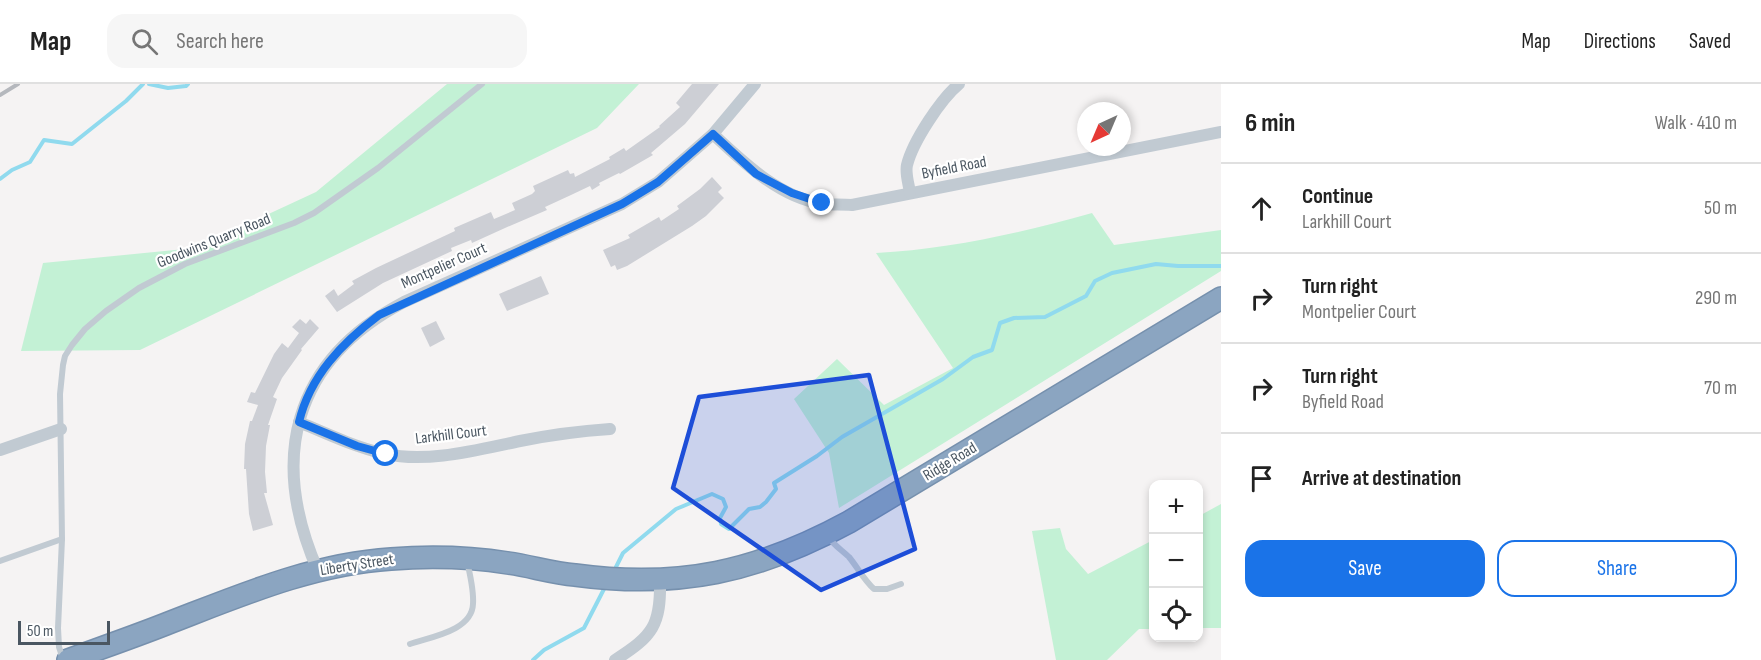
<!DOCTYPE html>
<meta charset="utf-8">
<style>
body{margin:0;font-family:"Sofia Sans Condensed",sans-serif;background:#f6f6f6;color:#222}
.controls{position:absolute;right:18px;bottom:18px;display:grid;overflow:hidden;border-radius:12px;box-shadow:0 3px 9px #0003}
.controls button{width:54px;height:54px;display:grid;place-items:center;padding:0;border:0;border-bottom:2px solid #e0e0e0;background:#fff;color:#222;font:30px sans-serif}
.compass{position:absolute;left:1077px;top:18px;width:54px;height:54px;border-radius:50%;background:#fff;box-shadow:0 3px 9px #0003;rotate:224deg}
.scale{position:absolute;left:18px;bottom:15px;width:92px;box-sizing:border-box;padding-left:6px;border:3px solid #4a5661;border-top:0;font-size:16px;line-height:21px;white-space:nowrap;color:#4a5661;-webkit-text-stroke:4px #fff;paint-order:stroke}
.stop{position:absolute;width:18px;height:18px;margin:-14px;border:4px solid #1a73e8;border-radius:50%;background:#fff}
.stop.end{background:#1a73e8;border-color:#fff;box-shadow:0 2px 6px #0008}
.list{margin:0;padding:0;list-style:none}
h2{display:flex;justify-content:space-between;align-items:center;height:78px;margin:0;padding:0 24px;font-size:26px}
h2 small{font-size:20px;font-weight:400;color:#767676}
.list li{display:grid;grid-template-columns:39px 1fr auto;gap:18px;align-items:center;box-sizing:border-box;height:90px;padding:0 24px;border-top:2px solid #e0e0e0}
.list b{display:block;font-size:22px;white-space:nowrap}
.list p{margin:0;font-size:20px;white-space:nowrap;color:#767676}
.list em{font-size:20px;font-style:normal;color:#767676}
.actions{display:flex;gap:12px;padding:18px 24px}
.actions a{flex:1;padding:14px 0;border:2px solid #1a73e8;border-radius:18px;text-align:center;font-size:21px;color:#1a73e8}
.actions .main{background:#1a73e8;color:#fff}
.icon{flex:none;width:33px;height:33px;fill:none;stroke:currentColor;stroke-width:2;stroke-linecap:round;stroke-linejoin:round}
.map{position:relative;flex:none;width:1221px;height:576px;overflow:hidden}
header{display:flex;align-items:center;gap:36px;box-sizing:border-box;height:84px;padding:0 30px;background:#fff;border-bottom:2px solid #e0e0e0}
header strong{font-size:28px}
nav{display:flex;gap:33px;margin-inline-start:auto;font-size:21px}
.search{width:420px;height:54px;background:#f6f6f6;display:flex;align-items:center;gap:15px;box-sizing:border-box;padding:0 21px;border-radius:18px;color:#767676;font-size:22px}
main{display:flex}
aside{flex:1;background:#fff}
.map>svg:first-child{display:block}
.green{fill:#c3f1d5}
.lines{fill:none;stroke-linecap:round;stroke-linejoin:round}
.stream{stroke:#90daee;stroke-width:4}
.building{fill:#cdcfd5}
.highway-casing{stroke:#7690ad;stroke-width:24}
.lane{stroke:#c1cad2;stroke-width:6}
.street{stroke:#c1cad2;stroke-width:12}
.highway{stroke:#8ba5c1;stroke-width:21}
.rail{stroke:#b5b8bd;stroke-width:4}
.route{stroke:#1a73e8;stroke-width:8}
.marked{fill:#1d4ed8;fill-opacity:0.2;stroke:#1d4ed8;stroke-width:4.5;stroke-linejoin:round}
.labels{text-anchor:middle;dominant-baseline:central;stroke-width:4.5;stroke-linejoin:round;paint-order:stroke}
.street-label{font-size:16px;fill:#4a5661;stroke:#fff}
</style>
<header>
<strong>Map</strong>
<div class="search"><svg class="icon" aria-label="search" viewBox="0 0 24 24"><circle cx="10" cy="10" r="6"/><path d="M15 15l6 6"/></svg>Search here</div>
<nav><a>Map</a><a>Directions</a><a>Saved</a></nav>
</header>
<main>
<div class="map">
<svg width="1221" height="576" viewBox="0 0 1221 576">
<rect width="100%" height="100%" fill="#f5f3f3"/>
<g class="green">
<path d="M 447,0 L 639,0 L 597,44 L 140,266 L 21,267 L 43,179 L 195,164 L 316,108 Z"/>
<path d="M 1092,129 L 1114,161 L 1221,146 L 1221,187 L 839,424 L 829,369 L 794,315 L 837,275 L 884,321 L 953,284 L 876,169 C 949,165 1021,149 1092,129 Z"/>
<path d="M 1221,420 L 1221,544 L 1199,544 L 1199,432 Z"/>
<path d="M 1060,444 L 1066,465 L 1088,490 L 1153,456 L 1153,545 L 1139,545 L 1107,576 L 1056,576 L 1032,447 Z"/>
</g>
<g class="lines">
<g class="stream">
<path d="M 149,0 L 168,4 L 186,2 L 188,0"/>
<path d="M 0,95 L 12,86 L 30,78 L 44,56 L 72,60 L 126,17 L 143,0"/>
<path d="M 616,483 L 623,469 L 676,425 L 712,410 L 723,415 L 726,423 L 720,434 L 721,440 L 729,445 L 749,425 L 760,423 L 766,418 L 776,405 L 774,399 L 817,372 L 842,353 L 943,295 L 973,273 L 992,266 L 1000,239 L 1014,234 L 1045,233 L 1086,212 L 1095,197 L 1112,189 L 1156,180 L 1178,182 L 1221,182"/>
<path d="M 533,576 L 544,566 L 584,544 L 604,505"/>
</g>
</g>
<g class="building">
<path d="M 692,0 L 719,0 L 685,40 L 651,69 L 653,71 L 620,90 L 619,89 L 599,99 L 600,101 L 592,106 L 590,102 L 571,111 L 545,123 L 547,126 L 505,144 L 472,159 L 471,156 L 451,164 L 452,167 L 383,199 L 337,228 L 325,212 L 334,205 L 338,212 L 354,200 L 352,197 L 376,184 L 455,147 L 454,144 L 491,128 L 494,135 L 515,126 L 512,119 L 532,110 L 535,107 L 533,102 L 568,86 L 570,90 L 574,89 L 575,93 L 610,75 L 609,73 L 624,64 L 626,67 L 660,43 L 659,42 L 680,23 L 676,19 Z"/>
<path d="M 712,93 L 722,104 L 718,108 L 724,114 L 706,132 L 692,142 L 627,182 L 617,186 L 615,181 L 611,183 L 603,166 L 630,154 L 628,151 L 659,133 L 661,137 L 679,125 L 677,122 L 700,105 Z"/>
<path d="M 541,192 L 549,210 L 507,227 L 499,210 Z"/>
<path d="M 300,235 L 306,240 L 310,235 L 319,244 L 301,265 L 302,266 L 282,294 L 273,313 L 277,315 L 268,341 L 270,341 L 266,362 L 265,388 L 267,409 L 264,409 L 273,441 L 253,447 L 249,430 L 246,385 L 244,385 L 245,360 L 250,337 L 252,337 L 258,321 L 247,318 L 251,308 L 255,309 L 274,270 L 282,259 L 288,264 L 299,249 L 292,243 Z"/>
<path d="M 436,237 L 445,255 L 430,263 L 421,244 Z"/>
</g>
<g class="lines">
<g class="highway-casing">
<path id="highway" d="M 68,576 C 101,564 133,553 166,540 C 239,512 312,480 391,475 C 430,472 469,473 508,479 C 530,482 552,489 575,491 C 679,505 757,488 849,438 L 1221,214"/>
</g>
<g class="lane">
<path d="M 828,452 C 833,461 842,466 849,473 C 858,484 864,496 874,505 L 887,505 L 901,500"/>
<path d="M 0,477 L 62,455"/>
<path d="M 410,560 C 430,553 472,547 473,520 C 474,506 470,491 467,477"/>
<path d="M 63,575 L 59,563 L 58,544 L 62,455 L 60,310 L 63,281 L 65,272 L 72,261 L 85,245 L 106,227 L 139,204 L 185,180 L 294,139 L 314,129 L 378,84 L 482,0"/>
</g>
<g class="street">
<path d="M 713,50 C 743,78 780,114 823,120 C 832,121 842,120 852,121 L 1221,48"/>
<path d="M 910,109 C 909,101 905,89 907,81 C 913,57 941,15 959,0"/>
<path d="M 299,338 C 327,350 355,363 385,370 C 429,379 476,366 520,357 C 550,351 580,347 610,345"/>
<path d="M 0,366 L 61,345"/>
<path d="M 318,487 C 269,375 292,277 404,218 L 622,120 L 658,98 L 713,50 L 755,0"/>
<path d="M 615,576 C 653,552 661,541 660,496"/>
</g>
<use href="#highway" class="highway"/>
<path class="rail" d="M 0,11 L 18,0"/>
</g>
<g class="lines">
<path class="route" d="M 386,370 L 357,362 L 299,338 C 310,292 342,259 379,231 L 622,120 L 658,98 L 713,50 L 756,90 L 792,109 L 822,119"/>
</g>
<path class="marked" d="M 869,291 L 915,465 L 821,506 L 673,404 L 699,313 Z"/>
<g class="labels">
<g class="street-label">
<text transform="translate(954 84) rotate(-11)">Byfield Road</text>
<text transform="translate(214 157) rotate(-22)">Goodwins Quarry Road</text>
<text transform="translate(444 182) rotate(-24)">Montpelier Court</text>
<text transform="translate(451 351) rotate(-7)">Larkhill Court</text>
<text transform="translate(950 378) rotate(-31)">Ridge Road</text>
<text transform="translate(357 481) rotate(-9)">Liberty Street</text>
</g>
</g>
</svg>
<div class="controls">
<button>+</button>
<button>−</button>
<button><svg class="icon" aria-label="locate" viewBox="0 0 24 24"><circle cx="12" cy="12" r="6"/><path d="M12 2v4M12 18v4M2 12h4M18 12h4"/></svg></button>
</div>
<svg class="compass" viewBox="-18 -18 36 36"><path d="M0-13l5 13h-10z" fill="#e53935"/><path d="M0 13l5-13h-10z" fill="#767676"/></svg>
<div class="scale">50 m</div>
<div class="stop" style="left:386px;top:370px"></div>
<div class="stop end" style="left:822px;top:119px"></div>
</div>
<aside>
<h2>6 min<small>Walk · 410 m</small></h2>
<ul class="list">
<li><svg class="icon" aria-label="ahead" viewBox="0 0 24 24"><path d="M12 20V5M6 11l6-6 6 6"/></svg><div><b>Continue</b><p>Larkhill Court</p></div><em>50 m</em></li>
<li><svg class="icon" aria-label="right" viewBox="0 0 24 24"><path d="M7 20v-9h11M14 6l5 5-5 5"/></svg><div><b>Turn right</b><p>Montpelier Court</p></div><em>290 m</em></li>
<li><svg class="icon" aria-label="right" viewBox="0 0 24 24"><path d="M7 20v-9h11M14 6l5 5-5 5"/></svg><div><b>Turn right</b><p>Byfield Road</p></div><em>70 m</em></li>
<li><svg class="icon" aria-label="arrive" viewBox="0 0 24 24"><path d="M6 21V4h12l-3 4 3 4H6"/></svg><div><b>Arrive at destination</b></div></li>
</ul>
<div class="actions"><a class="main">Save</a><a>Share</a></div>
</aside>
</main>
